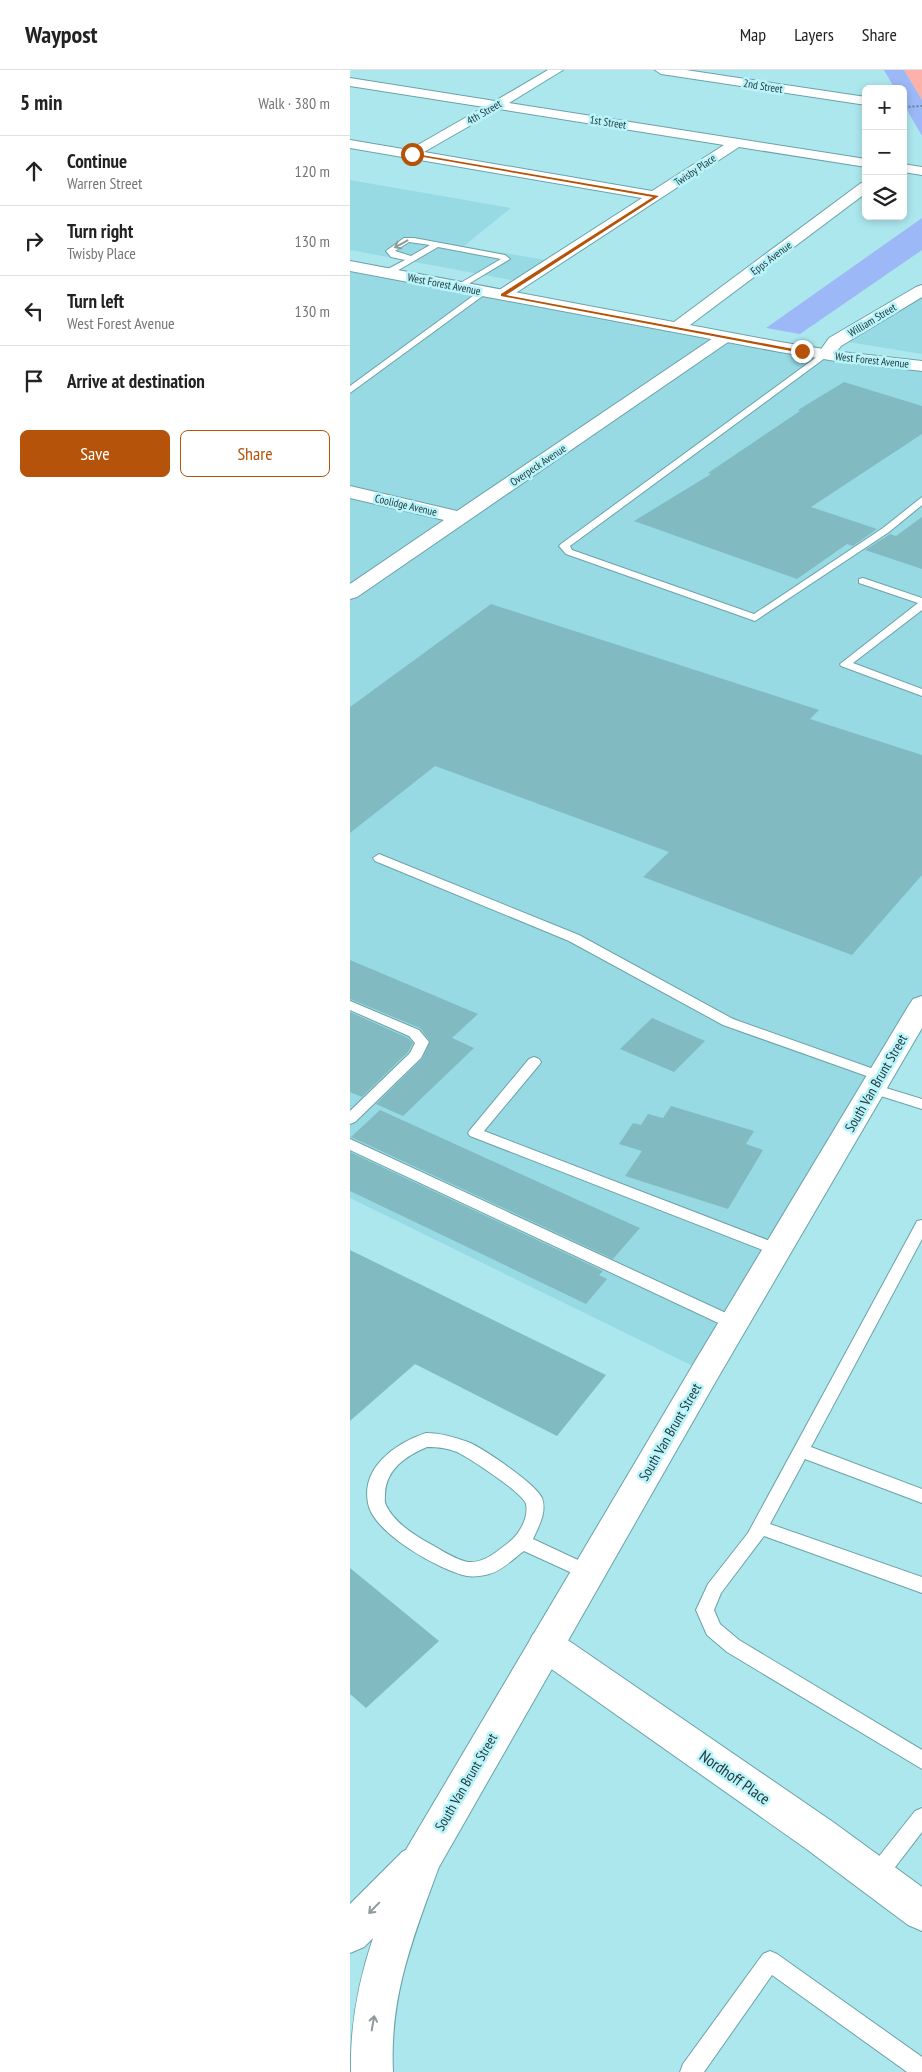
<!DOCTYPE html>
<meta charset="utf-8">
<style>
body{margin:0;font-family:"PT Sans Narrow",sans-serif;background:#f2f2f2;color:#222}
.controls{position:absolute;right:15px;top:15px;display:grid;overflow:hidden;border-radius:8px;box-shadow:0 2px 8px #0003}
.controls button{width:45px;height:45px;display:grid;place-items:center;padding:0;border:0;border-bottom:1px solid #e0e0e0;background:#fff;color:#222;font:25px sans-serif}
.stop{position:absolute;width:15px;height:15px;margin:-11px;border:4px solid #b45309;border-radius:50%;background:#fff}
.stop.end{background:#b45309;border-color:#fff;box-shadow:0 1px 5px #0008}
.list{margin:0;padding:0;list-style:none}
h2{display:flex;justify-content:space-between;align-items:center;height:65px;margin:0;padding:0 20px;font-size:21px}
h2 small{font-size:16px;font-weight:400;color:#767676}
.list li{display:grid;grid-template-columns:32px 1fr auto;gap:15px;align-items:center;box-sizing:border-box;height:70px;padding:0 20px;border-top:1px solid #e0e0e0}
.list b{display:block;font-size:19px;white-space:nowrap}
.list p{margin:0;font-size:16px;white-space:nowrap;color:#767676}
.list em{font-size:16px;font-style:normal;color:#767676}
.actions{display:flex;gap:10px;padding:15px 20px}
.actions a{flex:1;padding:11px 0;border:1px solid #b45309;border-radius:8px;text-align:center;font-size:18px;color:#b45309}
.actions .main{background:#b45309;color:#fff}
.icon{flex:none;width:28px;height:28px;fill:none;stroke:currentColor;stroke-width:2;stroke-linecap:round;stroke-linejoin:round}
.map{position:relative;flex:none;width:572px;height:2002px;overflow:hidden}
header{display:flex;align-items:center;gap:30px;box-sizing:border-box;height:70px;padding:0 25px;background:#fff;border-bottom:1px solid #e0e0e0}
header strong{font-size:24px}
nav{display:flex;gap:28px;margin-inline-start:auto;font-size:18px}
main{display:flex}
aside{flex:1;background:#fff}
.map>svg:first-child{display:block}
.built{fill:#97dae3}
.green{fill:#fdb1a9}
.water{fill:#9db8f7}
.building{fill:#82bac1}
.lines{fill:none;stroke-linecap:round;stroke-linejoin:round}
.lane-casing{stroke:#6ba2a9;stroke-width:2}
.street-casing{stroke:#6ba2a9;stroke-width:2}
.secondary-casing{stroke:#6ba2a9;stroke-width:2}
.highway-casing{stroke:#6ba2a9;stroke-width:2}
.path{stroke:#61888d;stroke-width:2;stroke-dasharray:2 2;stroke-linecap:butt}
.lane{fill:#fff;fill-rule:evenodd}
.street{fill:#fff;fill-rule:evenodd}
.secondary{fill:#fff;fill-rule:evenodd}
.highway{fill:#fff;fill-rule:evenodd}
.oneway{stroke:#8e9a9c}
.route{fill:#b45309}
.labels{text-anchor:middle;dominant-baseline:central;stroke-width:5;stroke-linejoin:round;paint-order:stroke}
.far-street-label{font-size:11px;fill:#1e3538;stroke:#baf4fb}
.street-label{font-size:14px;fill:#1e3538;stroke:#baf4fb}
.near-street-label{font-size:16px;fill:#1e3538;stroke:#baf4fb}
</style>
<header>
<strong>Waypost</strong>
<nav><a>Map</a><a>Layers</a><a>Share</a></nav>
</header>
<main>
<aside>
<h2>5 min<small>Walk · 380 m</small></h2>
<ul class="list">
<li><svg class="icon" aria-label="ahead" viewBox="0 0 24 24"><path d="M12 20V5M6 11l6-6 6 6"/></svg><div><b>Continue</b><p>Warren Street</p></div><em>120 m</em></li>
<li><svg class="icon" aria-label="right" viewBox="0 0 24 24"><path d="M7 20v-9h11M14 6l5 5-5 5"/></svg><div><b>Turn right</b><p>Twisby Place</p></div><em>130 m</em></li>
<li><svg class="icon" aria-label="left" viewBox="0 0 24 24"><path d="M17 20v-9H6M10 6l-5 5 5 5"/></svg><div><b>Turn left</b><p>West Forest Avenue</p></div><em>130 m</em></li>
<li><svg class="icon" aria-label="arrive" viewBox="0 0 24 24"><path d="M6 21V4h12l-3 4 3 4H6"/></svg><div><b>Arrive at destination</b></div></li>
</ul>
<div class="actions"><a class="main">Save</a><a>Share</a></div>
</aside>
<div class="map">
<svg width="572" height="2002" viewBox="0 0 572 2002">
<rect width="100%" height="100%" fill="#ade7ee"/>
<g class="built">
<path d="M 0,110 L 161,138 L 114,176 L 207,192 L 177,213 L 0,180 Z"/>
<path d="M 0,196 L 393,271 L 572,296 L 572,935 L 355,1302 L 0,1128 Z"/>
<path d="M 572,219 L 572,284 L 486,270 Z"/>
</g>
<path class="green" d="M 554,0 L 572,0 L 572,30 Z"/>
<g class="water">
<path d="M 534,0 L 554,0 L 572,30 L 572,66 L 553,33 L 553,19 L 545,19 Z"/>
<path d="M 572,148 L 572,180 L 450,264 L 416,258 Z"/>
</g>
<g class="building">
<path d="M 494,312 L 572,336 L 572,364 L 461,437 L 527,459 L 503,476 L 497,474 L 447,509 L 284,451 L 361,404 L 358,403 L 450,341 L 448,340 Z"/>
<path d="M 572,447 L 572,499 L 515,480 L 540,464 L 546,466 Z"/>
<path d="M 141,534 L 469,640 L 460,649 L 572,685 L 572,805 L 502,885 L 293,807 L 319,782 L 85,696 L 0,763 L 0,637 Z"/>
<path d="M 0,890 L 128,944 L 102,968 L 124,978 L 53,1046 L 26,1034 L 72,989 L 80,971 L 70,958 L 0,929 Z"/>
<path d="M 0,942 L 58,968 L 63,973 L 58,982 L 12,1027 L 0,1022 Z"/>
<path d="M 302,948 L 355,971 L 324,1002 L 270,979 Z"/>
<path d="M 321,1036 L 404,1061 L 396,1074 L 413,1080 L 378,1139 L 275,1106 L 292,1081 L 269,1074 L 283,1053 L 291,1055 L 298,1044 L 313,1048 Z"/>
<path d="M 30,1040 L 261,1145 L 290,1158 L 263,1189 L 1,1067 Z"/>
<path d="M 0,1082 L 253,1201 L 249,1205 L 257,1209 L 236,1234 L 0,1121 Z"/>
<path d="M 0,1180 L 256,1305 L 207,1366 L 65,1294 L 0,1351 Z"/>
<path d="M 0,1498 L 89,1571 L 16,1638 L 0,1624 Z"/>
</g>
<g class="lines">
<g class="lane-casing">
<g id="lane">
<path d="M 54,168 L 64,168 L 155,185 L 160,189 L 110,219 L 106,217 L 107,215 L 151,189 L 88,177 L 40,205 L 34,205 L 34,201 L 55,190 L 41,187 L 36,181 ZM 59,172 L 80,175 L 61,186 L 45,181 Z"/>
<path d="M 131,220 L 138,222 L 0,323 L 0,316 Z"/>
<path d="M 472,283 L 479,285 L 220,476 L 222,480 L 404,544 L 533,458 L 572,427 L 572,435 L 539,462 L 405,551 L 216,484 L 209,476 L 211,474 Z"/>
<path d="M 513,508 L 572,528 L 572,540 L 503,593 L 572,619 L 572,626 L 491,596 L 490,594 L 568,533 L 509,513 L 509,509 Z"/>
<path d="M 29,784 L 229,865 L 383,949 L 535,1003 L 537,1006 L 535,1009 L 525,1009 L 373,955 L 219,871 L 25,791 L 23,788 Z"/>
<path d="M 0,931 L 69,960 L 79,972 L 71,988 L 5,1052 L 0,1054 L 0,1041 L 60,983 L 65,973 L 59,966 L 0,940 Z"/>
<path d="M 184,987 L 189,989 L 191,992 L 189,995 L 134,1061 L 433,1176 L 436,1180 L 433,1184 L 428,1186 L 423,1184 L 120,1066 L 118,1063 L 120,1060 L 179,989 Z"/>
<path d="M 523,1014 L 572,1029 L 572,1039 L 518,1022 L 516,1019 L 518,1016 Z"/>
<path d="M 0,1069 L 391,1250 L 393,1254 L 391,1258 L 385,1260 L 379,1258 L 0,1080 Z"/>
<path d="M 572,1150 L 572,1169 L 461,1377 L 572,1419 L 572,1433 L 455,1389 L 420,1454 L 572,1507 L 572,1523 L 414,1466 L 371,1523 L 364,1540 L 370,1554 L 389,1570 L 572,1680 L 572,1699 L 377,1582 L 357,1565 L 346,1540 L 358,1514 L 398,1463 L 565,1155 L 567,1151 Z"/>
<path d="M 76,1363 C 91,1363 104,1367 118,1372 C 133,1378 186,1414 192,1428 C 197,1442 189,1456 183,1469 L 245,1498 L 248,1503 L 245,1508 L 239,1510 L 233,1508 L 174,1481 C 164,1488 152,1501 139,1504 C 133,1506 123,1507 117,1506 C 89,1500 23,1463 18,1433 C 11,1397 46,1373 76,1363 ZM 77,1377 C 88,1377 97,1378 107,1382 C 118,1387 173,1423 176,1434 C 179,1448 169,1465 158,1473 C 146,1482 135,1493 118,1492 C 107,1490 94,1482 84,1476 C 67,1467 44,1453 36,1435 C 34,1431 35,1428 35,1424 C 36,1399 56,1386 77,1377 Z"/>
<path d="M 572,1738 L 572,1762 L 533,1813 L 526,1816 L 519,1813 L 516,1806 L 519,1799 L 565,1741 Z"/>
<path d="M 420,1881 L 427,1884 L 572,1987 L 572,2002 L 557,2002 L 422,1905 L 354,2002 L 330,2002 L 333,1994 L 413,1884 Z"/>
</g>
</g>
<g class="street-casing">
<g id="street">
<path d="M 198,0 L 213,0 L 159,33 L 516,89 L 516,97 L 389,77 L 158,228 L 146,228 L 144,225 L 146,222 L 292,128 L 0,78 L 0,70 L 59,80 L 134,37 L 0,16 L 0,8 L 145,31 ZM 149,39 L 374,75 L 302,121 L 74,82 Z"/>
<path d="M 305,0 L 336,0 L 516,27 L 516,35 L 311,4 Z"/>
<path d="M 553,94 L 572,97 L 572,105 L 553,102 Z"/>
<path d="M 516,112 L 516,123 L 332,261 L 320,261 L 318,258 L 320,255 L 511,113 Z"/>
<path d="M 572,215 L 572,227 L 491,276 L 481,289 L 469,289 L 467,285 L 479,268 L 566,217 Z"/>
<path d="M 375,262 L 381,264 L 383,267 L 381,270 L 7,527 L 0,529 L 0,514 L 94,450 L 0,428 L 0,416 L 107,441 L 369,264 Z"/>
<path d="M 196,1559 L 209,1564 L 483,1752 L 572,1817 L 572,1861 L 558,1855 L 455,1778 L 183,1586 L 178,1575 L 183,1564 Z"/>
</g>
</g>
<g class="secondary-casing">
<g id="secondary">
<path d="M 0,191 L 430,272 L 492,282 L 572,291 L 572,301 L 492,292 L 430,282 L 0,201 Z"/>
<path d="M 572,926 L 572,958 L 366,1311 L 85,1804 L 71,1810 L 57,1804 L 51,1791 L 57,1778 L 344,1293 L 559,935 L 563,929 Z"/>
</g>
</g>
<g class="highway-casing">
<path id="highway" d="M 71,1772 L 85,1778 L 91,1791 C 65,1863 39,1924 43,2002 L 1,2002 C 0,1955 8,1913 23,1868 L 14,1877 L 0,1883 L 0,1834 L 52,1782 Z"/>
</g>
<g class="path">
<path d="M 553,33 L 555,37 L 572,36"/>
<path d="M 553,41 L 556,52 L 553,63"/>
</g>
<use href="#lane" class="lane"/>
<use href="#street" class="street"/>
<use href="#secondary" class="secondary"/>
<use href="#highway" class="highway"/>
</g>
<defs><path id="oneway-shaft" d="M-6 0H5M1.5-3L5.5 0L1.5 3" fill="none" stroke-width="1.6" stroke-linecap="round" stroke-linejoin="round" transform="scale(1.25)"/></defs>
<g class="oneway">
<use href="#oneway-shaft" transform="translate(51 174) rotate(151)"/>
<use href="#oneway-shaft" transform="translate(24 1838) rotate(134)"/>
<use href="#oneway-shaft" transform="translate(23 1953) rotate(-80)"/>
</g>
<path class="route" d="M 60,83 L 309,126 L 156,225 L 454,281 L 452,283 L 151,226 L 151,224 L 303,127 L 62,85 Z"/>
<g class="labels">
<g class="far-street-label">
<text transform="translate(413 16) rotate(9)">2nd Street</text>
<text transform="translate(134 42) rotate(-30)">4th Street</text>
<text transform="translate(258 52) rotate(9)">1st Street</text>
<text transform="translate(345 100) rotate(-34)">Twisby Place</text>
<text transform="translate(421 188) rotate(-37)">Epps Avenue</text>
<text transform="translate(94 214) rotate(11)">West Forest Avenue</text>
<text transform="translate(522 250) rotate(-31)">William Street</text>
<text transform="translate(522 290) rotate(6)">West Forest Avenue</text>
<text transform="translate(188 395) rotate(-34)">Overpeck Avenue</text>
<text transform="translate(56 435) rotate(13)">Coolidge Avenue</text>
</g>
<g class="street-label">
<text transform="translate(526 1013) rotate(-60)">South Van Brunt Street</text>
<text transform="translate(320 1362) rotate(-60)">South Van Brunt Street</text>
<text transform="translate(116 1712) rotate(-60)">South Van Brunt Street</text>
</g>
<g class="near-street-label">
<text transform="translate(385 1707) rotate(35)">Nordhoff Place</text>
</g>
</g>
</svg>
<div class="controls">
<button>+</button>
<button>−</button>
<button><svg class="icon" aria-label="layers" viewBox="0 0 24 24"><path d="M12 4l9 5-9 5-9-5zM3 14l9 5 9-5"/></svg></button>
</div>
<div class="stop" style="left:62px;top:84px"></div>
<div class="stop end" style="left:452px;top:281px"></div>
</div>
</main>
